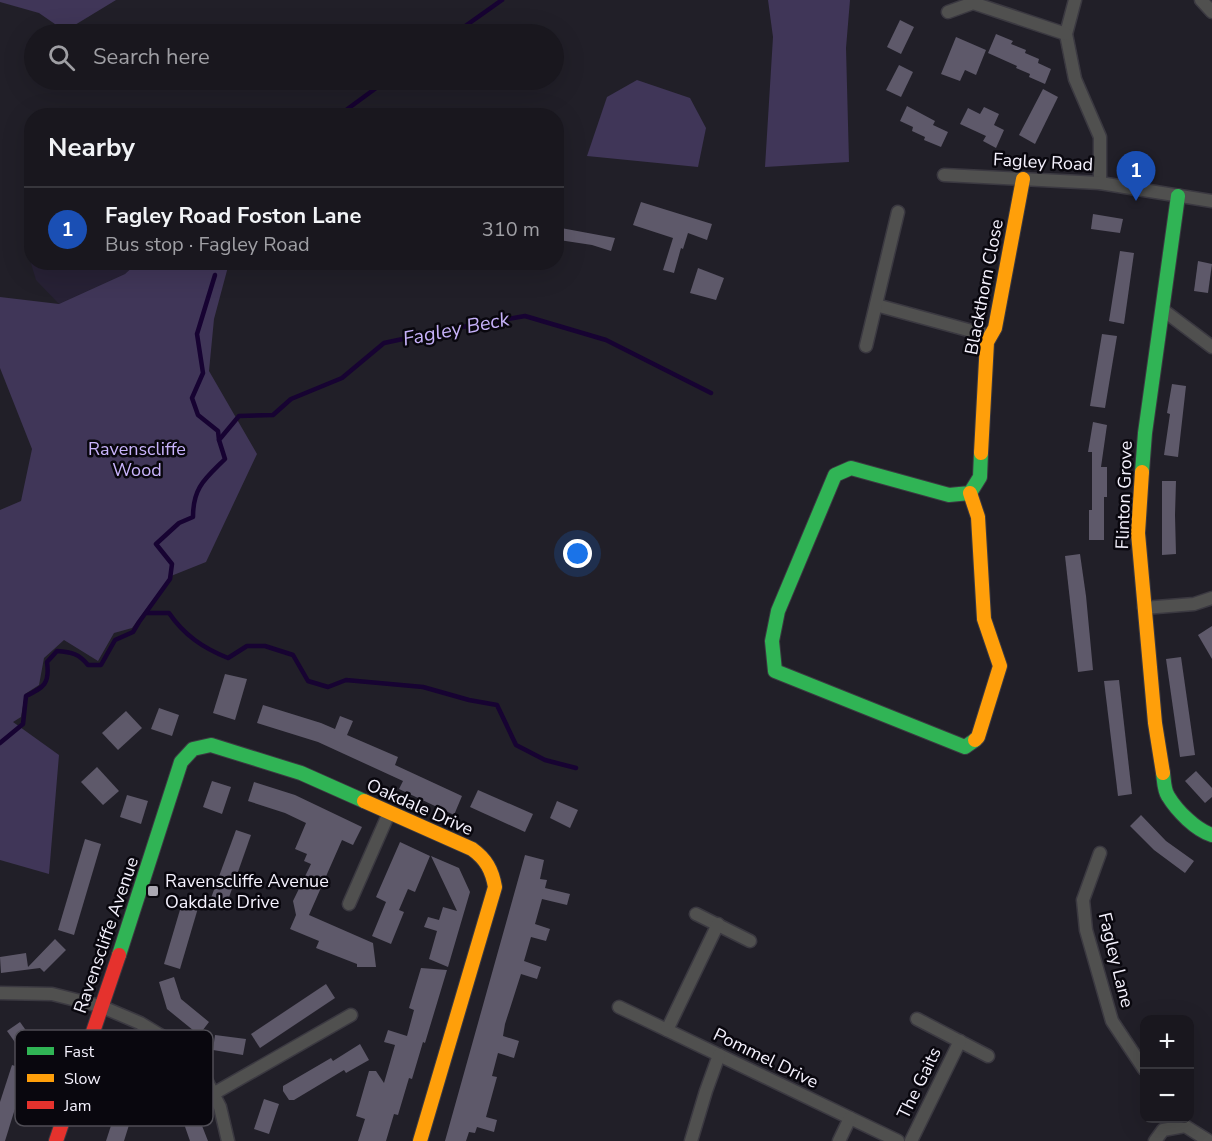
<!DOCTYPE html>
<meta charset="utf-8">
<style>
body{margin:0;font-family:"Nunito Sans",sans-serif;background:#26242b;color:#f1f3f6}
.controls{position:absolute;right:18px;bottom:18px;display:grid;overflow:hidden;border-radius:12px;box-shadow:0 6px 24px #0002}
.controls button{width:54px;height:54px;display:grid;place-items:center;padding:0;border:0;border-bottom:2px solid #37363c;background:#19171e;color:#f1f3f6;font:30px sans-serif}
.you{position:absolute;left:578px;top:554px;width:21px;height:21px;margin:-15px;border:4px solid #fff;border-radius:50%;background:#1a73e8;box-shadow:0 0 0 9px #1a73e833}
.badge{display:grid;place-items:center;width:39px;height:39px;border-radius:50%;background:#1a73e8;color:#fff;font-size:20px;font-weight:700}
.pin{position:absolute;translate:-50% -50px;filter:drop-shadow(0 2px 3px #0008)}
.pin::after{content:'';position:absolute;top:32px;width:21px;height:18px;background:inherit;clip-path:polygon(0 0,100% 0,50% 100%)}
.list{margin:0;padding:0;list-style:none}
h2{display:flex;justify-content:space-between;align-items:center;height:78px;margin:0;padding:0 24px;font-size:26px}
h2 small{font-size:20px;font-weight:400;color:#9f9fa4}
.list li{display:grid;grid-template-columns:39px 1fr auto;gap:18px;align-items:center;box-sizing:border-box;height:84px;padding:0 24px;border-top:2px solid #37363c}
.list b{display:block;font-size:22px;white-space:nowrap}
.list p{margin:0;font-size:20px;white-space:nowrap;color:#9f9fa4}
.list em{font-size:20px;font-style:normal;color:#9f9fa4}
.icon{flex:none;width:33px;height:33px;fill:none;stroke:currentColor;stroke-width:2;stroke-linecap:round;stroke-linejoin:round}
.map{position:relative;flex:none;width:1212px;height:1141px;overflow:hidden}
.search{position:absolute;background:#19171e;box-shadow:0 6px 24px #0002;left:24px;top:24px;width:540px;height:66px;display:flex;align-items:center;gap:15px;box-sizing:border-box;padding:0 21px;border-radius:33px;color:#9f9fa4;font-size:22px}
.panel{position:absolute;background:#19171e;box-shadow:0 6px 24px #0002;left:24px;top:108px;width:540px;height:162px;border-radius:24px}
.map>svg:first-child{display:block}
.built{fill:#272135}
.green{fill:#403658}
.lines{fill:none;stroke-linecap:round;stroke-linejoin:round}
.stream{stroke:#170332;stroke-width:4.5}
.building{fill:#5e596a}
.street-casing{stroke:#3b3941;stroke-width:15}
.fast-casing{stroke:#3b3941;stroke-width:16}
.slow-casing{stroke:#3b3941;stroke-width:16}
.jam-casing{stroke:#3b3941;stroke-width:16}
.street{stroke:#50504f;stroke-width:12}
.fast{stroke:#30b455;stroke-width:14}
.slow{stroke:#ff9f0a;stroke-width:14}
.jam{stroke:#e5322d;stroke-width:14}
.poi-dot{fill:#aba8b3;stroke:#09070e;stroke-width:2}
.labels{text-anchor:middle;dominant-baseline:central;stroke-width:5;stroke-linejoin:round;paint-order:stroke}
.street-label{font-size:18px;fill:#f5f2fe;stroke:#09070e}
.park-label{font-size:18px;fill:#c9b4fc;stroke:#09070e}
.poi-label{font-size:18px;fill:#f5f2fe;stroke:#09070e;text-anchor:start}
.water-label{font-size:20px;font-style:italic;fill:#c6b1f9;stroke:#09070e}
.key{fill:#09070e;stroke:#504e56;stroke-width:1.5}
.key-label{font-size:16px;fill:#f5f2fe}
</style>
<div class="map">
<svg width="1212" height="1141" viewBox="0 0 1212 1141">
<rect width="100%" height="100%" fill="#211f28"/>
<path class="built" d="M 31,258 L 32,262 L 137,263 L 125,274 L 59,304 L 36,280 L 30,260 Z"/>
<g class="green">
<path d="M 0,0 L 116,0 L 65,31 L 39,13 L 0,2 Z"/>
<path d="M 768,0 L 850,0 L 846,48 L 849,162 L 765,167 L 773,37 Z"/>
<path d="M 637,80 L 690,98 L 706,128 L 698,167 L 587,156 L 607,97 Z"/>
<path d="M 137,263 L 229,263 L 214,319 L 209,371 L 257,454 L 206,562 L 171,576 L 132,628 L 114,633 L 98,661 L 64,640 L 44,658 L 39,685 L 25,694 L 21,717 L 13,722 L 59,755 L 49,874 L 0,860 L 0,510 L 21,501 L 32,449 L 0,368 L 0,297 L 59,304 L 125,274 Z"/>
</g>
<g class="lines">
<g class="stream">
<path d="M 454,34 L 502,0"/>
<path d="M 342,113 L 387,80"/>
<path d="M 215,275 L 197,334 L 203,373 L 192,398 L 198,415 L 218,431 L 219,440"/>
<path d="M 147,613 L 169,613 C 184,635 203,648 228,658 L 247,646 L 265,646 L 293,655 L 308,681 L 328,687 L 346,680 L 423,687 L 469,700 L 497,705 L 516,745 L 545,760 L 576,768"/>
<path d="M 0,743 L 23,724 L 26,696 C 44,687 50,684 47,662 L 57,651 C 72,652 79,654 88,665 L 101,665 L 115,640 L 133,632 L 139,622 L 170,579 L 172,564 L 156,544 L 179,523 L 193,517 C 193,487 205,479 225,459 L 219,440 L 239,416 L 273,415 L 291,399 L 342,378 L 384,343 L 445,330 L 525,316 L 606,340 L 711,393"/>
</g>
</g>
<g class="building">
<path d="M 900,20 L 914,27 L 901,54 L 887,47 Z"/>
<path d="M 996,34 L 1013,41 L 1011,44 L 1026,50 L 1025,53 L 1039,59 L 1038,63 L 1051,69 L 1045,84 L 1029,77 L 1030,74 L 1016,68 L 1017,66 L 988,53 Z"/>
<path d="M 956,37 L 986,50 L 976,75 L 965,70 L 960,81 L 941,74 Z"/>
<path d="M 899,65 L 913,72 L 901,97 L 886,90 Z"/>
<path d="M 1043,89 L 1058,97 L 1035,144 L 1019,135 Z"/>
<path d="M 907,106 L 935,121 L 933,125 L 948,132 L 941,147 L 924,140 L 925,137 L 912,131 L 913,127 L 900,121 Z"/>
<path d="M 984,107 L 999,114 L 994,125 L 1004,130 L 996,148 L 983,141 L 986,136 L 960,124 L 968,108 L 980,114 Z"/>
<path d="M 641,202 L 712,224 L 707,240 L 688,233 L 683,249 L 681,248 L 674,273 L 663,270 L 673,238 L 633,225 Z"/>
<path d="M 1093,214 L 1123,219 L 1120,233 L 1091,229 Z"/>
<path d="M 561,228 L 615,238 L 611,251 L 592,245 L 559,240 Z"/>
<path d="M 1120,251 L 1134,253 L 1124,324 L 1109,321 Z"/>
<path d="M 1198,261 L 1212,264 L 1208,293 L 1194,291 Z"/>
<path d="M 698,268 L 724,278 L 716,300 L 690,293 Z"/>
<path d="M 1102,334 L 1117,336 L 1105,408 L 1090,406 Z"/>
<path d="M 1172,384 L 1186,386 L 1178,457 L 1164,455 L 1170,414 L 1167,413 Z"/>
<path d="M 1093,422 L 1107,425 L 1101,467 L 1107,467 L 1107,497 L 1104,497 L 1104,540 L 1089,540 L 1089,510 L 1092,510 L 1092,452 L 1088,452 Z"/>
<path d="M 1162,481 L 1176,481 L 1175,515 L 1176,554 L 1162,555 Z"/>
<path d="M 1080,554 L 1086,596 L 1093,670 L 1078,672 L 1065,556 Z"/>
<path d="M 1212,626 L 1212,659 L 1198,635 Z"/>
<path d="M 1181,657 L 1195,755 L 1180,757 L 1166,659 Z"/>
<path d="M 225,674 L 247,679 L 235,720 L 213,713 Z"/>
<path d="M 1119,680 L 1132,794 L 1118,796 L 1104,681 Z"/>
<path d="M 263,705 L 321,723 L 335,729 L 340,716 L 353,721 L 347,735 L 398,757 L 395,765 L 462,796 L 454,815 L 399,789 L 403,781 L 318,742 L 257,723 Z"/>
<path d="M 159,708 L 179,715 L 172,736 L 151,729 Z"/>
<path d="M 126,711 L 142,728 L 118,750 L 102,733 Z"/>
<path d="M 97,767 L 119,791 L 103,805 L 81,782 Z"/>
<path d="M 1196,771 L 1212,788 L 1212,797 L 1205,803 L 1185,781 Z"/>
<path d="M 212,781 L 231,787 L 222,814 L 203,807 Z"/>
<path d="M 254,782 L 295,795 L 362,827 L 353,845 L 342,840 L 309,915 L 373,943 L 376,967 L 357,967 L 357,964 L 316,948 L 319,941 L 290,929 L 296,915 L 293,901 L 311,864 L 304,861 L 307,854 L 295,849 L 306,823 L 285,813 L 248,801 Z"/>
<path d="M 478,790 L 533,814 L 525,832 L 470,807 Z"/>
<path d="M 127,795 L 148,801 L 141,824 L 120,817 Z"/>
<path d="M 557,801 L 578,810 L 570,828 L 550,818 Z"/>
<path d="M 1141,815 L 1166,841 L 1194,861 L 1185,873 L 1154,850 L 1130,826 Z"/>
<path d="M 236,830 L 251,835 L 227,903 L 211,898 Z"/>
<path d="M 85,839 L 101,844 L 74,935 L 58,930 Z"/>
<path d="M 400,842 L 430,856 L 415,892 L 408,889 L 399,910 L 404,912 L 391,944 L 372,936 L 386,902 L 376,897 Z"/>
<path d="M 525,855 L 544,860 L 540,879 L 547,880 L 545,888 L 570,894 L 567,905 L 542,899 L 535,924 L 550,929 L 546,941 L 531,937 L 524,961 L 541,967 L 537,979 L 521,974 L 505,1024 L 503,1036 L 519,1041 L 514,1058 L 498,1053 L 492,1076 L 497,1077 L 486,1117 L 497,1120 L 494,1132 L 477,1127 L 475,1133 L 469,1132 L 466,1141 L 445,1141 Z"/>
<path d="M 431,856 L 459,868 L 470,892 L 448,967 L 429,959 L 437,931 L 424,927 L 428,917 L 439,920 L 443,907 L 457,911 Z"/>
<path d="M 182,903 L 198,908 L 180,969 L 164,964 Z"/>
<path d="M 55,939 L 66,950 L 44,972 L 40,968 L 1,973 L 0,957 L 26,953 L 28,967 Z"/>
<path d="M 421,968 L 447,970 L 425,1043 L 423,1042 L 412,1079 L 409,1078 L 398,1115 L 394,1114 L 386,1141 L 358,1141 L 365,1119 L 356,1116 L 369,1071 L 376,1071 L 384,1083 L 395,1045 L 384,1042 L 388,1030 L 407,1036 L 414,1010 L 409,1008 Z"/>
<path d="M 174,977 L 181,999 L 209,1022 L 199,1035 L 167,1009 L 159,982 Z"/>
<path d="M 326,984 L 335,998 L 260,1048 L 251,1034 Z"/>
<path d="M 20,1022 L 37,1046 L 24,1055 L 7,1031 Z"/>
<path d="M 215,1035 L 246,1039 L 243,1055 L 213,1050 Z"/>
<path d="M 360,1044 L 369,1060 L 346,1073 L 344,1070 L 294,1100 L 289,1100 L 283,1091 L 283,1086 L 331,1058 L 333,1061 Z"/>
<path d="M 12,1065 L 27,1070 L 5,1141 L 0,1141 L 0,1102 Z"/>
<path d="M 184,1091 L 197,1113 L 208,1141 L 190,1141 L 183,1121 L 170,1099 Z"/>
<path d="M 264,1099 L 279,1104 L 269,1134 L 254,1129 Z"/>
<path d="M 119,1101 L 135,1106 L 124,1141 L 106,1141 Z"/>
</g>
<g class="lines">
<g class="street-casing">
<g id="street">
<path d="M 1075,0 L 1066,34 L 1075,79 L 1100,137 L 1100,183"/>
<path d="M 1201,0 L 1212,12"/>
<path d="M 948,12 L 973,3 L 1066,34"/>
<path d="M 944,175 L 1100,183 L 1212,201"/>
<path d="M 876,305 L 990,336"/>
<path d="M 1163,310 L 1212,347"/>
<path d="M 866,346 L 898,212"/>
<path d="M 1144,608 L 1194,604 L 1212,598"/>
<path d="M 1100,853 L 1083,900 L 1086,930 L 1112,1021 L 1144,1069"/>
<path d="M 349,904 L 389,813"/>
<path d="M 696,914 L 750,941"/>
<path d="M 0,993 L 52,994 L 100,1006 L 140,1023 L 173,1043 L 205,1078 L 220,1107 L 228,1141"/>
<path d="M 619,1007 L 898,1141"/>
<path d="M 917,1019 L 988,1056"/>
<path d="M 667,1030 L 718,924"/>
<path d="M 213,1094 L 351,1015"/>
<path d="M 1179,1118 L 1185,1126 L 1209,1141"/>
<path d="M 691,1141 L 706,1091 L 719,1055"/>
<path d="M 839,1141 L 850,1118"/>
<path d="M 911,1141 L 960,1041"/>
<path d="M 1155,1141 L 1163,1130 L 1185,1126"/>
</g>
</g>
<g class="fast-casing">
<g id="fast">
<path d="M 1142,472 L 1145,433 L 1178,196"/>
<path d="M 975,740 L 965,747 L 775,671 L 772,641 L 778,611 L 835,475 L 851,468 L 949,495 L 970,493 L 980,477 L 981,453"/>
<path d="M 1163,773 C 1164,780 1164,790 1168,796 C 1177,811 1196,830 1212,835"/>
<path d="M 119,955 L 181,762 L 193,749 L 211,745 L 301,773 L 364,801"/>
</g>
</g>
<g class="slow-casing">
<g id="slow">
<path d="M 981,453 L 987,342 L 995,328 L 1023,179"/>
<path d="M 1142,472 L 1138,533 L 1155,723 L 1163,773"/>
<path d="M 970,493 L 978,517 L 984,619 L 1000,666 L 978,737 L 975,740"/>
<path d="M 364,801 L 472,849 C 486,859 492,870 495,887 L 420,1141"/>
</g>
</g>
<g class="jam-casing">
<path id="jam" d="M 56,1141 L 119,955"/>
</g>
<use href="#street" class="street"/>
<use href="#fast" class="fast"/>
<use href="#slow" class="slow"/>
<use href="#jam" class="jam"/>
</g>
<rect class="poi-dot" x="147" y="885" width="12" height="12" rx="3"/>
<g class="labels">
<g class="street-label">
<text transform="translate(1043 162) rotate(3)">Fagley Road</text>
<text transform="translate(984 287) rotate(-79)">Blackthorn Close</text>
<text transform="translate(1124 495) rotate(-88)">Flinton Grove</text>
<text transform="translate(420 807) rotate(24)">Oakdale Drive</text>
<text transform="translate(106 935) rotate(-71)">Ravenscliffe Avenue</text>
<text transform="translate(1116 960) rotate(76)">Fagley Lane</text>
<text transform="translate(766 1058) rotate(26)">Pommel Drive</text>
<text transform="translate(919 1083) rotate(-64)">The Gaits</text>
</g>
<g class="park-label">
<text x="137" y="449">Ravenscliffe<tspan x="137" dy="21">Wood</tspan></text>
</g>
<g class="poi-label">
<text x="165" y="881">Ravenscliffe Avenue<tspan x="165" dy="21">Oakdale Drive</tspan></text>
</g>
<g class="water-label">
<text transform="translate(456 329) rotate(-11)">Fagley Beck</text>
</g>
</g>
<rect x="15" y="1030" width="198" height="96" rx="9" class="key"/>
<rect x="27" y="1047" width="27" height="8" fill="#30b455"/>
<rect x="27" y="1074" width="27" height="8" fill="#ff9f0a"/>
<rect x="27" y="1101" width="27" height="8" fill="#e5322d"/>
<g class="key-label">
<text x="64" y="1057">Fast</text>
<text x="64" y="1084">Slow</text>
<text x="64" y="1111">Jam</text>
</g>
</svg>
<div class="controls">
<button>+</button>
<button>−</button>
</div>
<div class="you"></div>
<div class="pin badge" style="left:1136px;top:201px;background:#1a4fb4">1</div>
<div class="search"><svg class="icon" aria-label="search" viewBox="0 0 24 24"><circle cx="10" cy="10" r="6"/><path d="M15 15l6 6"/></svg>Search here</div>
<section class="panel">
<h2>Nearby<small></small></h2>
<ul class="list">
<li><span class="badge" style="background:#1a4fb4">1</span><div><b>Fagley Road Foston Lane</b><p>Bus stop · Fagley Road</p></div><em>310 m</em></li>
</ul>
</section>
</div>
